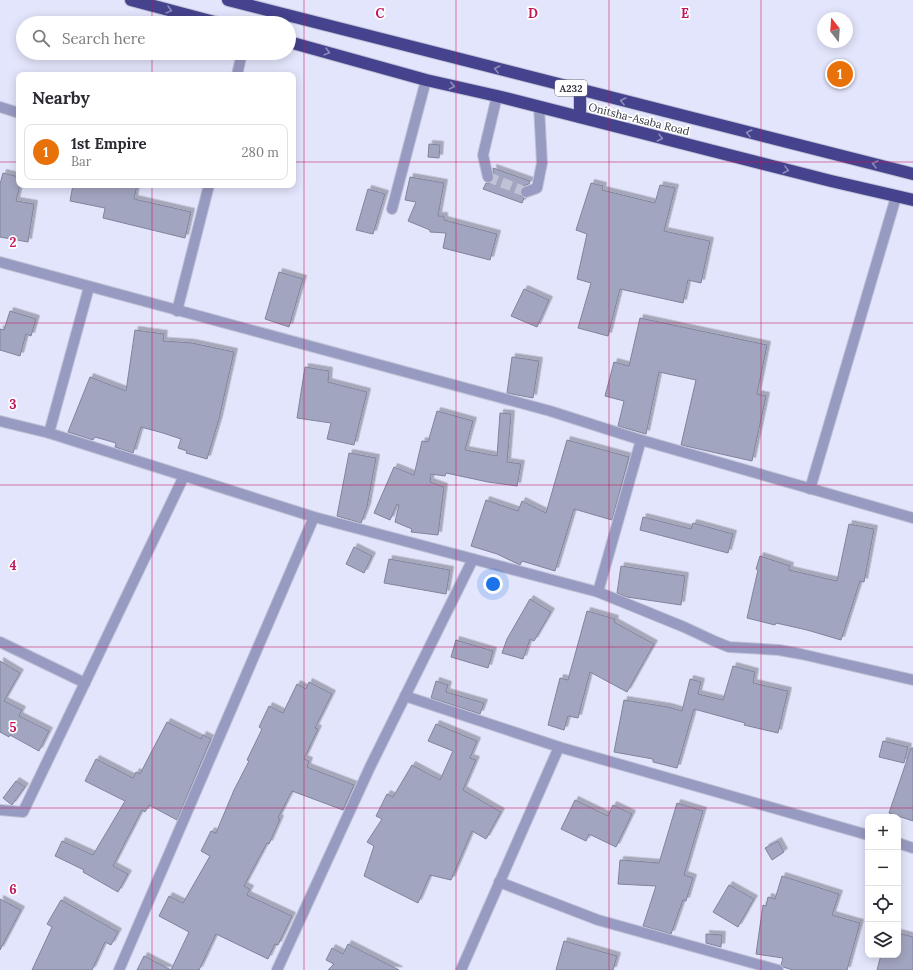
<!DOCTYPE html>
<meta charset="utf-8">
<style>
body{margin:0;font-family:Lora,serif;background:#f2f2f3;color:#2b2b33}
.controls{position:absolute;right:12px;bottom:12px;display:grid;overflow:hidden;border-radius:8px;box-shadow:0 2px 10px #0003}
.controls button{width:36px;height:36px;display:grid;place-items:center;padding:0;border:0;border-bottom:1px solid #e1e1e2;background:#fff;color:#2b2b33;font:20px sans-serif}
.compass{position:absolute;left:817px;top:12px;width:36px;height:36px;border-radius:50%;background:#fff;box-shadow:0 2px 10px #0003;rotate:343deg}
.you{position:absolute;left:493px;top:584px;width:14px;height:14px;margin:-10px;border:3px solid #fff;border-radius:50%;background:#1a73e8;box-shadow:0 0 0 6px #1a73e833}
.badge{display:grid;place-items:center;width:26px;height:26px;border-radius:50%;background:#db2777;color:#fff;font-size:13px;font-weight:700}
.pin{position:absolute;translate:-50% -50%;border:2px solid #fff;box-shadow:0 1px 4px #0006}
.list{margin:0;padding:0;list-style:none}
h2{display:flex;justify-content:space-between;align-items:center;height:52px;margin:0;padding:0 16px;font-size:17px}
h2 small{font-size:13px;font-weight:400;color:#7c7c81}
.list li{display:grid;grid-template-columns:26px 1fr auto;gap:12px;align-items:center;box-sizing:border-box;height:56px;margin:0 8px 8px;padding:0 8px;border:1px solid #e1e1e2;border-radius:8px}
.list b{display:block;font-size:15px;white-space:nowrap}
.list p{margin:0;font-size:13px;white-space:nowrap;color:#7c7c81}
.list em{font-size:13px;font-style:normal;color:#7c7c81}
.icon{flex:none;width:22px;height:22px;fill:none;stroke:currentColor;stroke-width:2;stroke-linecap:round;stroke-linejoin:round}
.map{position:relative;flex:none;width:913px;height:970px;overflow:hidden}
.search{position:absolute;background:#fff;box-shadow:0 2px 10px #0003;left:16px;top:16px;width:280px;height:44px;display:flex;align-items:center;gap:10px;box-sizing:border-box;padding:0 14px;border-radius:22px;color:#7c7c81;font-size:15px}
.panel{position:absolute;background:#fff;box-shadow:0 2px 10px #0003;left:16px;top:72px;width:280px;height:116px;border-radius:8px}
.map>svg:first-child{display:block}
.building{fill:#a2a5bf;stroke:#80839c;filter:url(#shadow)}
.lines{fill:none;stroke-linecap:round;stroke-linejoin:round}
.minor-tunnel{stroke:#c0c2d6;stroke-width:10;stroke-dasharray:10 5;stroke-linecap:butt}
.minor-casing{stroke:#c0c2d6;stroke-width:12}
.highway-casing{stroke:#c0c2d6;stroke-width:14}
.minor{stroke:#989bc1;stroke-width:10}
.highway{stroke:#45428e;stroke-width:12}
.oneway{stroke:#8f8ebb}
.grid{fill:none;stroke:#c2185b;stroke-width:1;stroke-opacity:0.55}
.labels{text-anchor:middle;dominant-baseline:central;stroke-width:3.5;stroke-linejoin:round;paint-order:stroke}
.shield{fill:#fff;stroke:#707178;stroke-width:1}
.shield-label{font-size:10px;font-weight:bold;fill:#33343e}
.street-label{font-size:11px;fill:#33343e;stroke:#fff}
.grid-label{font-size:13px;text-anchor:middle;font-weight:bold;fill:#c2185b;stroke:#fff;stroke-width:3.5;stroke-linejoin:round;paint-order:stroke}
</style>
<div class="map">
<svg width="913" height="970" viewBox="0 0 913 970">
<defs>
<filter id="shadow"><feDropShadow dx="3.5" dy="-3.5" stdDeviation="0" flood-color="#0004"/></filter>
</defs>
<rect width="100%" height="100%" fill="#e3e5fc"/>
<g class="building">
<path d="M 429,144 L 440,145 L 439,158 L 428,157 Z"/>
<path d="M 493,168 L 530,181 L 529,184 L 523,186 L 520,190 L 520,195 L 524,198 L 522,203 L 483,189 L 486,183 L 490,183 L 494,179 Z"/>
<path d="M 3,173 L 19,177 L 19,189 L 16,201 L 34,204 L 28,242 L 0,237 L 0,184 Z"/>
<path d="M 410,177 L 444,183 L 438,216 L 444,216 L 444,220 L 497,234 L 490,260 L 443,248 L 446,233 L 430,232 L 430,230 L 408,221 L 416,202 L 405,200 Z"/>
<path d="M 591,183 L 603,186 L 602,190 L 655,203 L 660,185 L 675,188 L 664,231 L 710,241 L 701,283 L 688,280 L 683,303 L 620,289 L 608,336 L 578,328 L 591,283 L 577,279 L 587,234 L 576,230 Z"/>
<path d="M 73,185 L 137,185 L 134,199 L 191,212 L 185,238 L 103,218 L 105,208 L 70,201 Z"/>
<path d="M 368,189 L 385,194 L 373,234 L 356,230 Z"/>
<path d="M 279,272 L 303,279 L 289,327 L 265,319 Z"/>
<path d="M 524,289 L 549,300 L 537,327 L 511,316 Z"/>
<path d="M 10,311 L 36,319 L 31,336 L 26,334 L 20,356 L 0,350 L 0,329 L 4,330 Z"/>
<path d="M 640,318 L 767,345 L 757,394 L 766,396 L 752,461 L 681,445 L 696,380 L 659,372 L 646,434 L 618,426 L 624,401 L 605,396 L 614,362 L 629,366 Z"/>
<path d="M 135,330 L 164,334 L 163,341 L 192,343 L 234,352 L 219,419 L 207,459 L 186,453 L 187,451 L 178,448 L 181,439 L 163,433 L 141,427 L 133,453 L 115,447 L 116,443 L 95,437 L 93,440 L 68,432 L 90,377 L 126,391 Z"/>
<path d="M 512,357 L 539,361 L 533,398 L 507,393 Z"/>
<path d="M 305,367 L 329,371 L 328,382 L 367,392 L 354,445 L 327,439 L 331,423 L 297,418 Z"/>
<path d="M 437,411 L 473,421 L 465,450 L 497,456 L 500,413 L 511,414 L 507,462 L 521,464 L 517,486 L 488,482 L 446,473 L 445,476 L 431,474 L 430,482 L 444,487 L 438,535 L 411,532 L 412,529 L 395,522 L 399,505 L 397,504 L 390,520 L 374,513 L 394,467 L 414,475 L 422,441 L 428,442 Z"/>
<path d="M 567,440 L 629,457 L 612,520 L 574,509 L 555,571 L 522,561 L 520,565 L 497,554 L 471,546 L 486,500 L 518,511 L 522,501 L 546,513 Z"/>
<path d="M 349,453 L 376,458 L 367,507 L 361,523 L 337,516 Z"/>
<path d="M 643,517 L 691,529 L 693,523 L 733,534 L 728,553 L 640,530 Z"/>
<path d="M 849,524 L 874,529 L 864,582 L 860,581 L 841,640 L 807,630 L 776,623 L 775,625 L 747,618 L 758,570 L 756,569 L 760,556 L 790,566 L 789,570 L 837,581 Z"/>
<path d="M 354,547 L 372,556 L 364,573 L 346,564 Z"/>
<path d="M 389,559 L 450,570 L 446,594 L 384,583 Z"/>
<path d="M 621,566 L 685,576 L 681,605 L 627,597 L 617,593 Z"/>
<path d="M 530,599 L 551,612 L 534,641 L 530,639 L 523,659 L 502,653 L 507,639 Z"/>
<path d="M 587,611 L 615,619 L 614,622 L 654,644 L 627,692 L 590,672 L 578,718 L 568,716 L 564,730 L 548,725 L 560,678 L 568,680 Z"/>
<path d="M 456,640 L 493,651 L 488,668 L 451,657 Z"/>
<path d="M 0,661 L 20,673 L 4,701 L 22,710 L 19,716 L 49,731 L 39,751 L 10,735 L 9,737 L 0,732 Z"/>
<path d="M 733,666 L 755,672 L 753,683 L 788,691 L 778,733 L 744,725 L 745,723 L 694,709 L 677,768 L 653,762 L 653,759 L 614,752 L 624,700 L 668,707 L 682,711 L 690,679 L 701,682 L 698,694 L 723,700 Z"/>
<path d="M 436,681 L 448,685 L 446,692 L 484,703 L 480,714 L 431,698 Z"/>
<path d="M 309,682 L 332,694 L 315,728 L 318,729 L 304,759 L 309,761 L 307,767 L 354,785 L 343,810 L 292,791 L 278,818 L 280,819 L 269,844 L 267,843 L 244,886 L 250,889 L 247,895 L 292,916 L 278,945 L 275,944 L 268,959 L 216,934 L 199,970 L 137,970 L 144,956 L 171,970 L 189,932 L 159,916 L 169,896 L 183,903 L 210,856 L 201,851 L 211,831 L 216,833 L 234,790 L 249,761 L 247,760 L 262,729 L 259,727 L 269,706 L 283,713 L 297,684 L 306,689 Z"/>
<path d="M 167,722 L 201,739 L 203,735 L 211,739 L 177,820 L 149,805 L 145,812 L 142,810 L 113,866 L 128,874 L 118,892 L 83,872 L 84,870 L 55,856 L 62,841 L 93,855 L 125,801 L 85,781 L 96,759 L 133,778 L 136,772 L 140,774 Z"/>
<path d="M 436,724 L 477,741 L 470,758 L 476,760 L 463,790 L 501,812 L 486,839 L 472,831 L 451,880 L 430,875 L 418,903 L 364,876 L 374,846 L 367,842 L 382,819 L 376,816 L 387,794 L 393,797 L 412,765 L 440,780 L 453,751 L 428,741 Z"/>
<path d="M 883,741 L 908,747 L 904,763 L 879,757 Z"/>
<path d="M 911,748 L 913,748 L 913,821 L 889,813 Z"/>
<path d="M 16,781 L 25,787 L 12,805 L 3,798 Z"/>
<path d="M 575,800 L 608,816 L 613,805 L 632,814 L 616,847 L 589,834 L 586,841 L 561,829 Z"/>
<path d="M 677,803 L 703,811 L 684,875 L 693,878 L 686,901 L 683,900 L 671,934 L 643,926 L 656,886 L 618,884 L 620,860 L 659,863 Z"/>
<path d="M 778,841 L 784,852 L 772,860 L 765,848 Z"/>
<path d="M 782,876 L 839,894 L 832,915 L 860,923 L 847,970 L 793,970 L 783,967 L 781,965 L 783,958 L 756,954 L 763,905 L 766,906 L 768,897 L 775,899 Z"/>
<path d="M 729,885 L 754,899 L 738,927 L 713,912 Z"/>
<path d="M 0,899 L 21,910 L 0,950 Z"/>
<path d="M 61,900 L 118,932 L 111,945 L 105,942 L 92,970 L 32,970 L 52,927 L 47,924 Z"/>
<path d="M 898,933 L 913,937 L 913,970 L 877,970 L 881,955 L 898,955 Z"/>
<path d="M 706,934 L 722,935 L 721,947 L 706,943 Z"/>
<path d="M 564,941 L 617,956 L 613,970 L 556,970 Z"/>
<path d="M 348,944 L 399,970 L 328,970 L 334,964 L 326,960 L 332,948 L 343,954 Z"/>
</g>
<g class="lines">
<path class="minor-tunnel" d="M 488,177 L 526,192"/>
<g class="minor-casing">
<g id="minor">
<path d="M 237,75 L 242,53"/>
<path d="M 0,107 L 19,113"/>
<path d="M 488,177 L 483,155 L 497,96"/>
<path d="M 526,192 L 537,188 L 542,163 L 539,106"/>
<path d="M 392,209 L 426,80"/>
<path d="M 0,262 L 550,411 L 641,440 L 913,518"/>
<path d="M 177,311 L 209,185"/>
<path d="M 0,421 L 49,433 L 314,517 L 598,592 L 684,627 L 714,641 L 729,647 L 779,650 L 801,654 L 913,680"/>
<path d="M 49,433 L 89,287"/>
<path d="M 810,489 L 896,197"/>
<path d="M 598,592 L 641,440"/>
<path d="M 0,642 L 85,683"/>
<path d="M 405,696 L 559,747 L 868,835"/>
<path d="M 0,810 L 23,812 L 184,476"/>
<path d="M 898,843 L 913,848"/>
<path d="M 499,882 L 598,920 L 778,970"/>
<path d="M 119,970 L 314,517"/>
<path d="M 277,970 L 370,767 L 473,559"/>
<path d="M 461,970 L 559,747"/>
</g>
</g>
<g class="highway-casing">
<g id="highway">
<path d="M 131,0 L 218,23"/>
<path d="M 228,0 L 913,174"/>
<path d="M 289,42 L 426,80 L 497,96 L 831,181 L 913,200"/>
<path d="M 580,117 L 580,90"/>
</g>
</g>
<use href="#minor" class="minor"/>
<use href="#highway" class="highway"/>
</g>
<defs><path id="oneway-chevron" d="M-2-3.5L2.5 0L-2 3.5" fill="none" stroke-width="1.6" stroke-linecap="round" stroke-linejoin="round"/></defs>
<g class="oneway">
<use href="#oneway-chevron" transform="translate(169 10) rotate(15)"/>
<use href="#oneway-chevron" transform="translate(327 52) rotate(15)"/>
<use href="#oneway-chevron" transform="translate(497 69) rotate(-166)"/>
<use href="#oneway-chevron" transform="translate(452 86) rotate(13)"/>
<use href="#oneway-chevron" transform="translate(623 101) rotate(-166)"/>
<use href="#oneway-chevron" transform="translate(749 133) rotate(-166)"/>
<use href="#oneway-chevron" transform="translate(660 138) rotate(14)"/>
<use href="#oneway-chevron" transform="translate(875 164) rotate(-166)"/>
<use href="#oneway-chevron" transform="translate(786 170) rotate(14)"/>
</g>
<path class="grid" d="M 152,0 L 152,23M 304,0 L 304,970M 456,0 L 456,970M 609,0 L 609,970M 761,0 L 761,970M 152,53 L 152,75M 0,162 L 19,162M 293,162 L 913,162M 152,185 L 152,970M 0,323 L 913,323M 0,485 L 913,485M 0,647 L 913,647M 0,808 L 913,808"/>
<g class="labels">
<rect class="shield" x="555" y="80" width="32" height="16" rx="3"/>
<g class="shield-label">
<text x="571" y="88">A232</text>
</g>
<g class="street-label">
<text transform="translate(639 119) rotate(14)">Onitsha-Asaba Road</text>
</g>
</g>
<g class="grid-label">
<text x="380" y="18">C</text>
<text x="533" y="18">D</text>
<text x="685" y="18">E</text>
<text x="13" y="247">2</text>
<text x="13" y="409">3</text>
<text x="13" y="570">4</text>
<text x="13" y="732">5</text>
<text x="13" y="894">6</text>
</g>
</svg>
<div class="controls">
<button>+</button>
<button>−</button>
<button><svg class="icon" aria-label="locate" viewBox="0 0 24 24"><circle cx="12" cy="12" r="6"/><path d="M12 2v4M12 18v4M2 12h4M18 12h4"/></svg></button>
<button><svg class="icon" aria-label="layers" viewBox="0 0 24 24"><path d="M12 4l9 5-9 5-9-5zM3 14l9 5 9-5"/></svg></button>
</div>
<svg class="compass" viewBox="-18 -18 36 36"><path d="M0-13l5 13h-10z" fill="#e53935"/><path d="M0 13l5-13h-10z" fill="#7c7c81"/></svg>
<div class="you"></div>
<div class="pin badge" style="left:840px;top:74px;background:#e8710a">1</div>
<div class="search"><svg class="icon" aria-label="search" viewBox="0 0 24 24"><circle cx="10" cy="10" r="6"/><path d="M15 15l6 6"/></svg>Search here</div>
<section class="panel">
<h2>Nearby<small></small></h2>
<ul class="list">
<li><span class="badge" style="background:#e8710a">1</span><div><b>1st Empire</b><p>Bar</p></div><em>280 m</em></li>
</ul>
</section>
</div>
